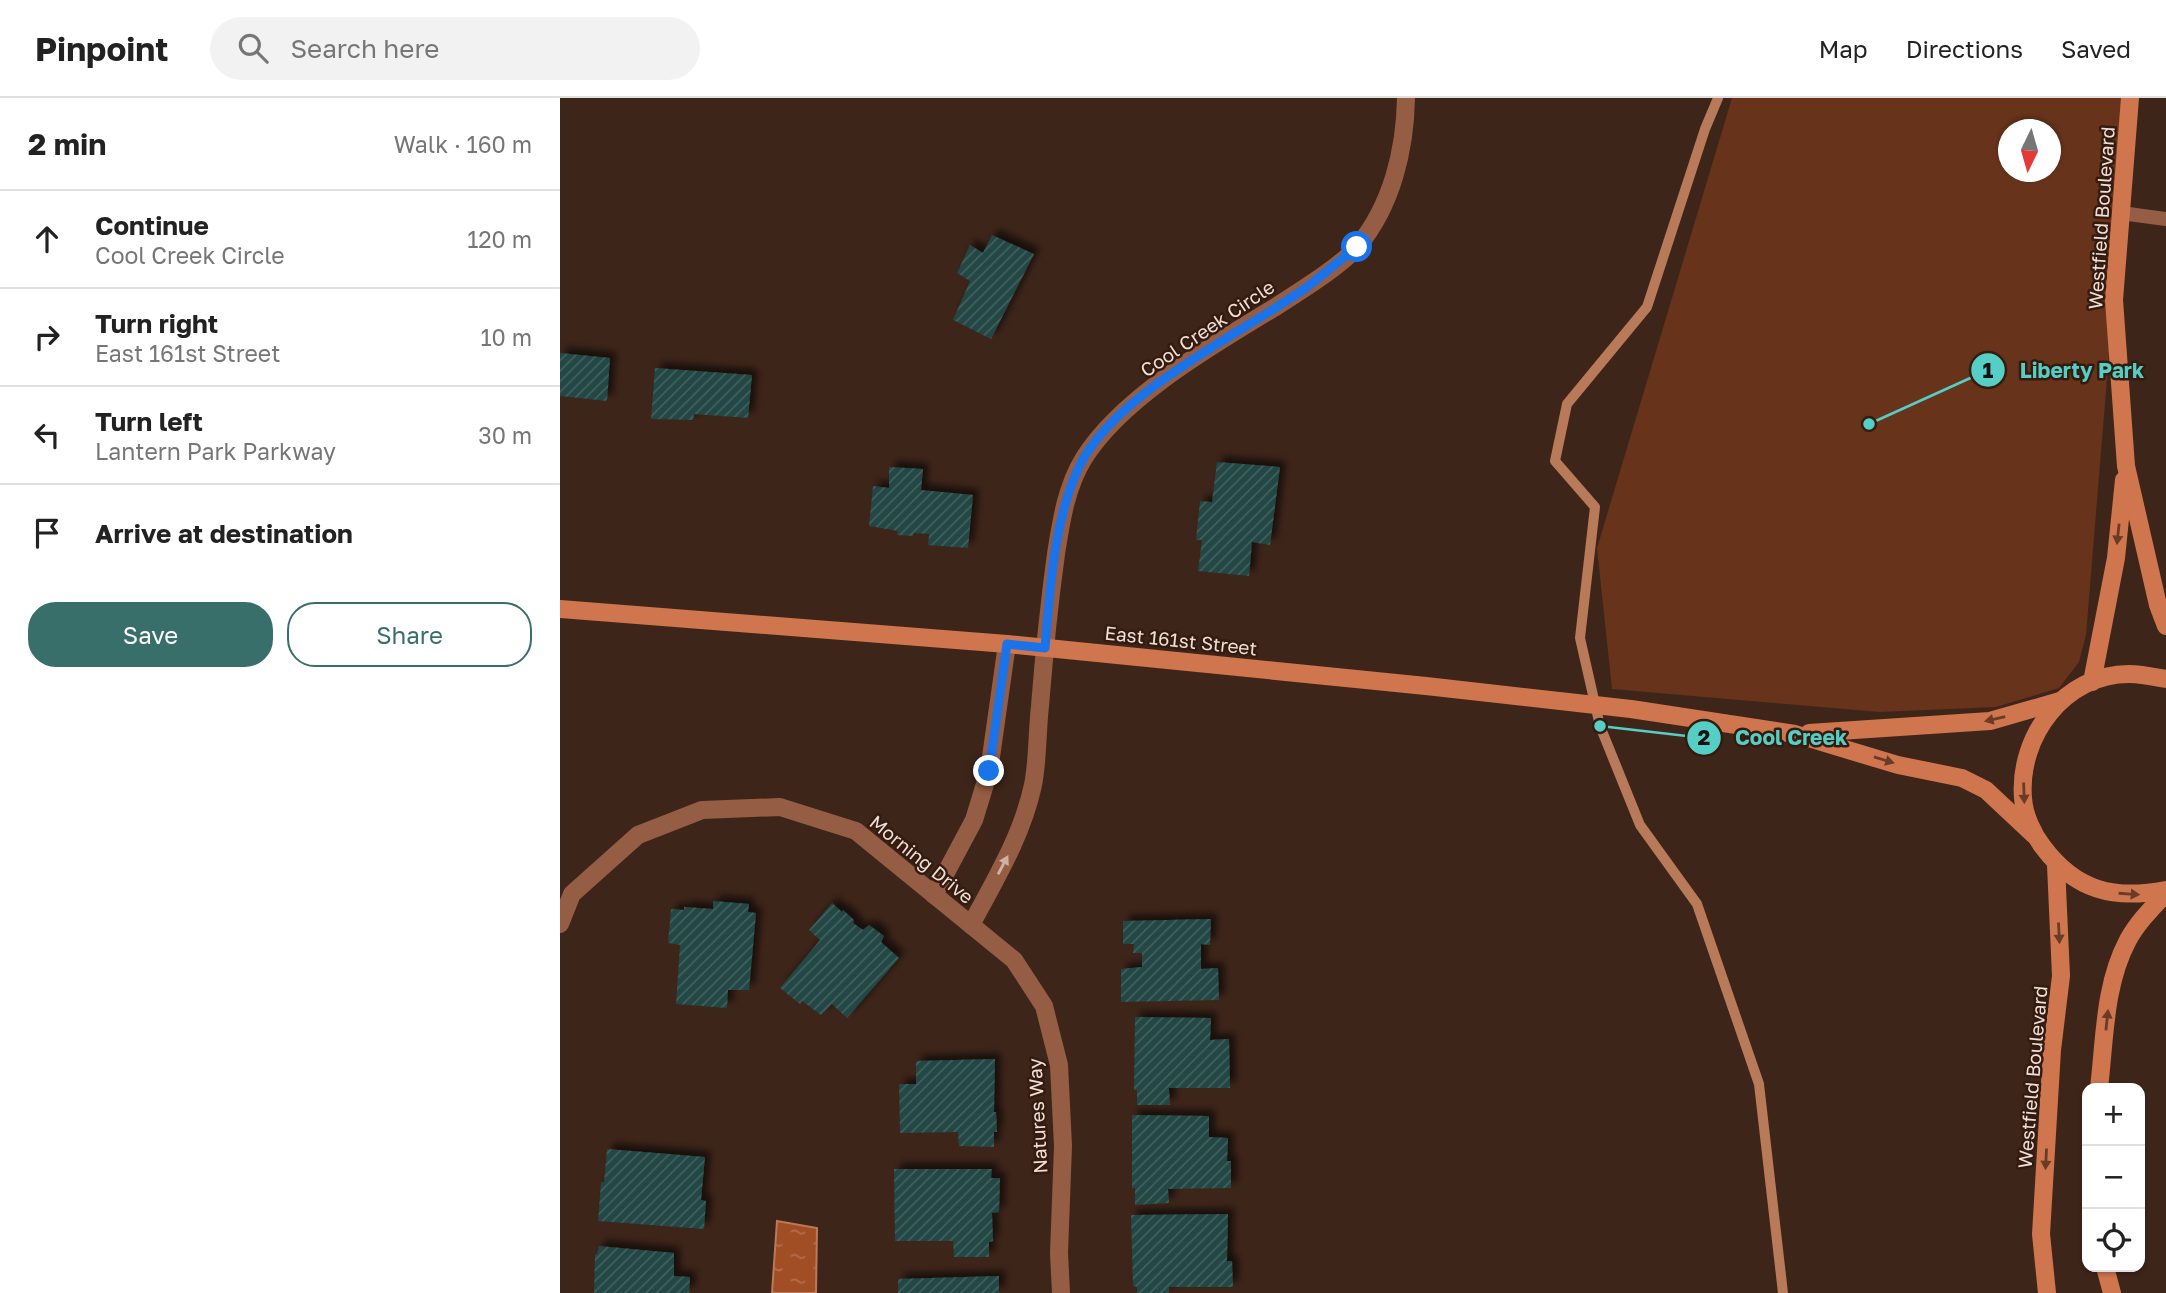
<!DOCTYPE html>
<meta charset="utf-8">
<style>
body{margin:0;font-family:"Golos Text",sans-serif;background:#f2f2f2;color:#222}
.controls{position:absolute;right:21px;bottom:21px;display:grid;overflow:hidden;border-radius:14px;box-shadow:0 2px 5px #0004}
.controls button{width:63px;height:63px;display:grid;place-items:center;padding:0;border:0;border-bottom:2px solid #e0e0e0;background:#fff;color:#222;font:35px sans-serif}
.compass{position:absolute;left:1438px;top:21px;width:63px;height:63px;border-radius:50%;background:#fff;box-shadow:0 2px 5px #0004;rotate:185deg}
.stop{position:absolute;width:21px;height:21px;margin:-16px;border:5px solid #1a73e8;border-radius:50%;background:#fff}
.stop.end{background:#1a73e8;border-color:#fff;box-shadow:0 2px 7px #0008}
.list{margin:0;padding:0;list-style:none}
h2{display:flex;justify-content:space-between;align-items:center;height:91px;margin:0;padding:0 28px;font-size:30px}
h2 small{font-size:23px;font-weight:400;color:#767676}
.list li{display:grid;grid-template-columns:46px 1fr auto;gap:21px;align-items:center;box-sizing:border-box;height:98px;padding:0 28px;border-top:2px solid #e0e0e0}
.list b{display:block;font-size:26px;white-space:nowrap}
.list p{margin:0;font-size:23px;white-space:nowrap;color:#767676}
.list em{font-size:23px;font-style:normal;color:#767676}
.actions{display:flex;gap:14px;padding:21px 28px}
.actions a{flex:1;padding:16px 0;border:2px solid #396f6b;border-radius:28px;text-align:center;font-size:24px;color:#396f6b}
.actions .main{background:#396f6b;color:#fff}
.icon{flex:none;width:38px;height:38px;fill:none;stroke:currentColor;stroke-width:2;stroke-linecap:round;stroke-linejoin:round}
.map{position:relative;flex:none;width:1606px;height:1195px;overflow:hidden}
header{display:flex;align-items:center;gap:42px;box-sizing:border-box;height:98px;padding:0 35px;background:#fff;border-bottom:2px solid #e0e0e0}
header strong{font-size:33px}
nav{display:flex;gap:38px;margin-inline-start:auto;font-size:24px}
.search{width:490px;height:63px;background:#f2f2f2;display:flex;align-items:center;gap:18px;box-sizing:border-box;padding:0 24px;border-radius:38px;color:#767676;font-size:26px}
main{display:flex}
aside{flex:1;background:#fff}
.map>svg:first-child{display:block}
.green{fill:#67331b;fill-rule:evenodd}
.water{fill:url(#water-ripples);stroke:#b97a5a;stroke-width:2}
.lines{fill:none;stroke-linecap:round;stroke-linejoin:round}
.stream{stroke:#b97a5a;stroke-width:10}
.building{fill:url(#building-hatch);filter:url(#shadow)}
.lane{stroke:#955d44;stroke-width:14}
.street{stroke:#955d44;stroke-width:18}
.secondary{stroke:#cf764e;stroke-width:18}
.oneway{fill:#6a3b26}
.oneway2{fill:#d0b2a4}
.route{stroke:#1a73e8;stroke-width:9}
.labels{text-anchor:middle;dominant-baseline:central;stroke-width:5;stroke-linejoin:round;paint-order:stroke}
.street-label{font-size:19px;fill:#f0dfd7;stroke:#341b10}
.leader{fill:none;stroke:#55cec5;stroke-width:2.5}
.callout-dot{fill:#55cec5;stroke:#341b10;stroke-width:2.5}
.mark-label{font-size:21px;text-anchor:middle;font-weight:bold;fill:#111}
.callout-label{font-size:21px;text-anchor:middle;font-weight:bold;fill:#55cec5;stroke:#341b10;stroke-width:5;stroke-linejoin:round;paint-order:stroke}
</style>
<header>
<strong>Pinpoint</strong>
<div class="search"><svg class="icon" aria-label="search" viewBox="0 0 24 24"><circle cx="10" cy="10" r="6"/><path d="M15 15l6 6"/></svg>Search here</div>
<nav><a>Map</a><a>Directions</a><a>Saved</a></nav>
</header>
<main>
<aside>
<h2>2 min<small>Walk · 160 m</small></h2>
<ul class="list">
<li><svg class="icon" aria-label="ahead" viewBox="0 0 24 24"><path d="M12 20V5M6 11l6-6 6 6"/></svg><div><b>Continue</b><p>Cool Creek Circle</p></div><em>120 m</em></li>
<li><svg class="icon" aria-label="right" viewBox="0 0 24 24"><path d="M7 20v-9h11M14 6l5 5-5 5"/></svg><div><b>Turn right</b><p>East 161st Street</p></div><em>10 m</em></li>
<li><svg class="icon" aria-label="left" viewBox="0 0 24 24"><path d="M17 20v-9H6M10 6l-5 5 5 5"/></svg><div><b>Turn left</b><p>Lantern Park Parkway</p></div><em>30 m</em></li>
<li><svg class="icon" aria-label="arrive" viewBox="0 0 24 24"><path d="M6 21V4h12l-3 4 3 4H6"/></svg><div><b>Arrive at destination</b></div></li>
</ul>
<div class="actions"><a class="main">Save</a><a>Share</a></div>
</aside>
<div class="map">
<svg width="1606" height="1195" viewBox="0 0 1606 1195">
<defs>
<pattern id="water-ripples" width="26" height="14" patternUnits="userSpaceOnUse" patternTransform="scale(1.75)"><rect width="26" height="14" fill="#a24e25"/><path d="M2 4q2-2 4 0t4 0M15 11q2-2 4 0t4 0" fill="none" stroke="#b46f4e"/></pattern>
<pattern id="building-hatch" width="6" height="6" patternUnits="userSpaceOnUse" patternTransform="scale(1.75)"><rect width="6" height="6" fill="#214744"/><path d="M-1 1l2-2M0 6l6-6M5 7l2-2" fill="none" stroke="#42615e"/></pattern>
<filter id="shadow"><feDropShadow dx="6" dy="-6" stdDeviation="3.5" flood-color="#0009"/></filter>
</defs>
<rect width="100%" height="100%" fill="#3e251a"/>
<path class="green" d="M 1172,0 L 1570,0 L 1526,537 L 1519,564 L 1499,590 L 1436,609 L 1319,614 L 1052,591 L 1037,450 ZM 1448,32 L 1490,32 L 1490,74 L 1448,74 Z"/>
<path class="water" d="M 217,1123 L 257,1130 L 256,1195 L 212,1195 Z"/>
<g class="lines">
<path class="stream" d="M 1158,0 L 1145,31 L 1087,209 L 1007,306 L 995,363 L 1035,409 L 1020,540 L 1040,628 L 1080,727 L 1137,806 L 1199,986 L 1223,1195"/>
</g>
<g class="building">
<path d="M 432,137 L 474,156 L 431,241 L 393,222 L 410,183 L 397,175 L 410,147 L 423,155 Z"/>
<path d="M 0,255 L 50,260 L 47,303 L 0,298 Z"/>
<path d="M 95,270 L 192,277 L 188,320 L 134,316 L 133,322 L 91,321 Z"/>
<path d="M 657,364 L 720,369 L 710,447 L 692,444 L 689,478 L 638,473 L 642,442 L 636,442 L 640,403 L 652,404 Z"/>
<path d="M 329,369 L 363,371 L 361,392 L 413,397 L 408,450 L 368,447 L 369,436 L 354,435 L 353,438 L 337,437 L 338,433 L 309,428 L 313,388 L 329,390 Z"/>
<path d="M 153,803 L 189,806 L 188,814 L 196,815 L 189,892 L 168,892 L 167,910 L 116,906 L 120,847 L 108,845 L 111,811 L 124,812 L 124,809 L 153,811 Z"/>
<path d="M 272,805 L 282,814 L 283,812 L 294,822 L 293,825 L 303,832 L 309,827 L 324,838 L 321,844 L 339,860 L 287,920 L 272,906 L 261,917 L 242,903 L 240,906 L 220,890 L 260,842 L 249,832 Z"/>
<path d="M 651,821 L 650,847 L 641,846 L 641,871 L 658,870 L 659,902 L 561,904 L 561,871 L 582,869 L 582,855 L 573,855 L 574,846 L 563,846 L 563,823 Z"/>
<path d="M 575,919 L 651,920 L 650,942 L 669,941 L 670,990 L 609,990 L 610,1007 L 577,1007 L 577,992 L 574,992 Z"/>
<path d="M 435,961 L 434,1014 L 436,1014 L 437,1034 L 434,1034 L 434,1049 L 399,1048 L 398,1034 L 340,1035 L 339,986 L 356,986 L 356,963 Z"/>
<path d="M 572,1017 L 649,1018 L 649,1039 L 668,1040 L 667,1063 L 671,1063 L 671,1090 L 608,1091 L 609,1105 L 575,1107 L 575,1090 L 572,1090 Z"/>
<path d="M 47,1051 L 145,1059 L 141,1102 L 146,1103 L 144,1131 L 38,1123 L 41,1084 L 44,1084 Z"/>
<path d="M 334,1071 L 432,1071 L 431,1080 L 440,1080 L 439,1114 L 432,1115 L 433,1143 L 429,1144 L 429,1159 L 394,1159 L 393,1143 L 335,1143 Z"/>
<path d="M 668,1116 L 667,1163 L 672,1163 L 673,1189 L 609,1189 L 609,1195 L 577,1195 L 577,1189 L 573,1188 L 571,1117 Z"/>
<path d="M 39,1148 L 114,1155 L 114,1178 L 130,1179 L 129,1195 L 34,1195 L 35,1156 L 37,1156 Z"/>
<path d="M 439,1178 L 439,1195 L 338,1195 L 338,1181 Z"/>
</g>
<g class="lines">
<path class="lane" d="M 1561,115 L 1606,121"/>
<g class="street">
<path d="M 374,797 L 414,722 L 429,673 L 447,546"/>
<path d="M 0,826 L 12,796 L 78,737 L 142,712 L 220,709 L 296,733 L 454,862 L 484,908 L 499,967 L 503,1048 L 499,1155 L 501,1195"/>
<path d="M 411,827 C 435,782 462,738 473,687 C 478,662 477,634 480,608 C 484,557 489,507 496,456 C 501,424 506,389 524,360 C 563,298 655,246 717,208 C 740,193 781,168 798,148 C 832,107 845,52 846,0"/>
</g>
<g class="secondary">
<path d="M 1570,0 L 1554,202 L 1566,368 L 1598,507 L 1606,528"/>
<path d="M 0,511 L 447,546 L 866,588 L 1071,611 L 1235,636 L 1338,667 L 1402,680 L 1426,692 L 1474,737"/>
<path d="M 1606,581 C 1595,579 1581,576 1569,576 C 1504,576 1458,639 1463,700 C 1464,717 1473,736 1483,749 C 1516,793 1554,802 1606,792"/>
<path d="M 1532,584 L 1556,460 L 1564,382"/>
<path d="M 1249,635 L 1430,623 L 1500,603"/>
<path d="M 1539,990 C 1545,940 1544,887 1568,842 C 1578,824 1592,810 1606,795"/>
<path d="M 1545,1169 L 1552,1195"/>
<path d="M 1487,1195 L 1481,1136 L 1492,952 L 1501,878 L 1496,767"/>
</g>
</g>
<defs><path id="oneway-solid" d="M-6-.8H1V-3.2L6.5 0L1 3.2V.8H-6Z" transform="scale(1.75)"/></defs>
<g class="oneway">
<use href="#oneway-solid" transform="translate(1558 436) rotate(96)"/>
<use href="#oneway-solid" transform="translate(1435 621) rotate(167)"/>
<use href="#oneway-solid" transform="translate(1324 662) rotate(17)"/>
<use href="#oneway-solid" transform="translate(1464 695) rotate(88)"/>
<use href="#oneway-solid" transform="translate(1569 796) rotate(4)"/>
<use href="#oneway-solid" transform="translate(1499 835) rotate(87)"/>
<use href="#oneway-solid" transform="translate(1547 922) rotate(-84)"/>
<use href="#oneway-solid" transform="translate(1486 1061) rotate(93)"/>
</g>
<use class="oneway2" href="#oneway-solid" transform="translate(443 767) rotate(-62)"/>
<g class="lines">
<path class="route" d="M 429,673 L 447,546 L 485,550 C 490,490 494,417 522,363 C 562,291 681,236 747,189 C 764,176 780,162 797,149"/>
</g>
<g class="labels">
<g class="street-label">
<text transform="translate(1541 120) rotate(-86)">Westfield Boulevard</text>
<text transform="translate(647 230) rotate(-34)">Cool Creek Circle</text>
<text transform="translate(621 542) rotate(6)">East 161st Street</text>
<text transform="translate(362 761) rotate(39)">Morning Drive</text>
<text transform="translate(1472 979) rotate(-85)">Westfield Boulevard</text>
<text transform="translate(477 1018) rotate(-93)">Natures Way</text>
</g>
</g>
<path class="leader" d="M1309 326L1428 272M1040 628L1144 640"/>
<g class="callout-dot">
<circle cx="1309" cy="326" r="7"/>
<circle cx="1040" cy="628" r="7"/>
<circle cx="1428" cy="272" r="18"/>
<circle cx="1144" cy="640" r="18"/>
</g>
<g class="mark-label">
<text x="1428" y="280">1</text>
<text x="1144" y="647">2</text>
</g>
<g class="callout-label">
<text x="1522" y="280">Liberty Park</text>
<text x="1231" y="647">Cool Creek</text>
</g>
</svg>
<div class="controls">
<button>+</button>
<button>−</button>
<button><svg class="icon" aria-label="locate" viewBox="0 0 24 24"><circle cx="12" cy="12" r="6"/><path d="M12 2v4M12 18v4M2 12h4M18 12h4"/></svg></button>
</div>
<svg class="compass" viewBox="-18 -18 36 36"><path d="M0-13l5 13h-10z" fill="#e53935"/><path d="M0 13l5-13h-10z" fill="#767676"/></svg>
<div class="stop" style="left:797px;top:149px"></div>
<div class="stop end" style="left:429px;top:673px"></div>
</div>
</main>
